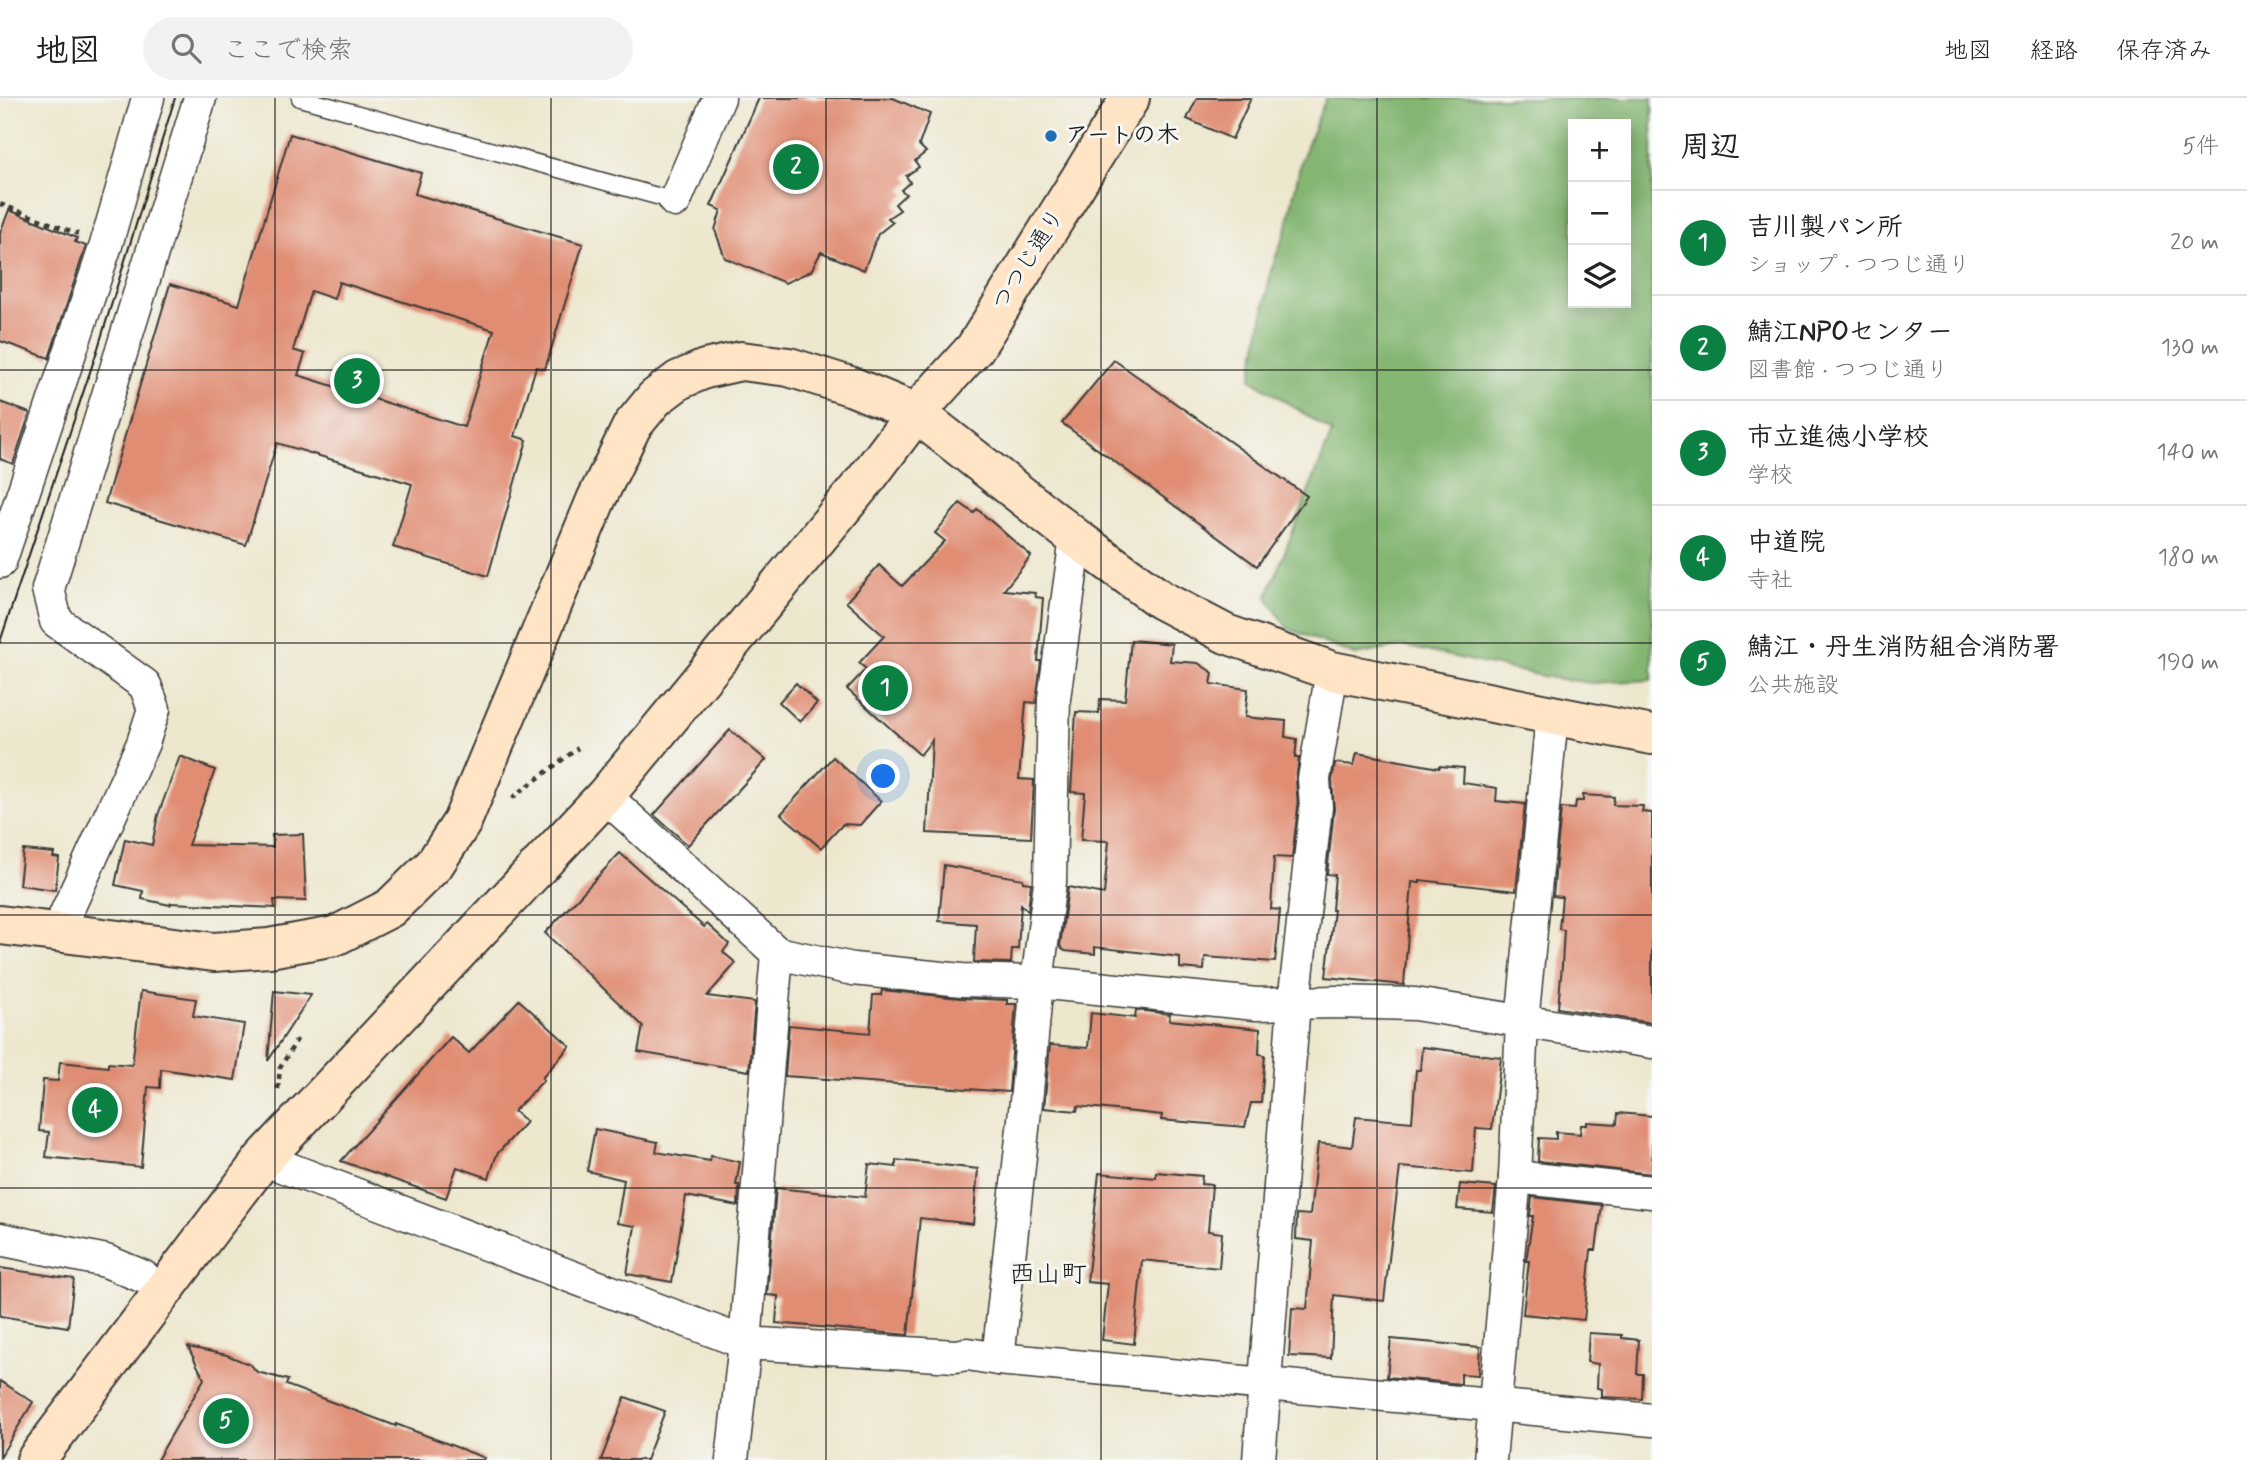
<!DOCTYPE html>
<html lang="ja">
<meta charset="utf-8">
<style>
body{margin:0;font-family:Mynerve,"Klee One",sans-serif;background:#f2f2f2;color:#222}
.controls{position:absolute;right:21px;top:21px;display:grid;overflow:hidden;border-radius:0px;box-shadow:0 4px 18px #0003}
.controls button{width:63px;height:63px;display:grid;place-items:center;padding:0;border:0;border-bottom:2px solid #e0e0e0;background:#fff;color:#222;font:35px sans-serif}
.you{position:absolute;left:884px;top:679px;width:24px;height:24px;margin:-18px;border:5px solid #fff;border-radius:50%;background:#1a73e8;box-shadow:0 0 0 10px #1a73e833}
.badge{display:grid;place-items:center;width:46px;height:46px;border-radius:50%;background:#0b8043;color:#fff;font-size:23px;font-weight:700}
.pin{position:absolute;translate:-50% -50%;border:4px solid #fff;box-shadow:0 2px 7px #0006}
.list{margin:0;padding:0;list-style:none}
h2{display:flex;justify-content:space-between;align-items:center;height:91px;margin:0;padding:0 28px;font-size:30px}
h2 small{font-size:23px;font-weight:400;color:#767676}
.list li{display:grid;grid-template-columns:46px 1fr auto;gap:21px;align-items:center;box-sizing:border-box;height:105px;padding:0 28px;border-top:2px solid #e0e0e0}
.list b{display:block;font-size:26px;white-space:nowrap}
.list p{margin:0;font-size:23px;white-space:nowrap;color:#767676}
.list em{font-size:23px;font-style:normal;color:#767676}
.icon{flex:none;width:38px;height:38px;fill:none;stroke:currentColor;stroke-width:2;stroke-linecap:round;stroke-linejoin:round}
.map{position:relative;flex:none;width:1652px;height:1362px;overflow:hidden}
header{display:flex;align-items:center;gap:42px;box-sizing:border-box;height:98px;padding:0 35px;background:#fff;border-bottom:2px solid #e0e0e0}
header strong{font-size:33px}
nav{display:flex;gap:38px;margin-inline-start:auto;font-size:24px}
.search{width:490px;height:63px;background:#f2f2f2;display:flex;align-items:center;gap:18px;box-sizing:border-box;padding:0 24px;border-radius:38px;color:#767676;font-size:26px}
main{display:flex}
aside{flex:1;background:#fff}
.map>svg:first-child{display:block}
.forest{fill:#84b672;stroke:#506947;stroke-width:2;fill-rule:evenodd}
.building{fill:#e08d73;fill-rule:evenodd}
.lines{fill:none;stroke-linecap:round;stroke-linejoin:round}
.lane-casing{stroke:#3b3a37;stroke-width:19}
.street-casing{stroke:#3b3a37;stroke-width:35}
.secondary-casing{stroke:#3b3a37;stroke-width:42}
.path{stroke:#3b3a37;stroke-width:4.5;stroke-dasharray:5 5;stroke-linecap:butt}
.lane{stroke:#fff;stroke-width:16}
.street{stroke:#fff;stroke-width:32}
.secondary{stroke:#ffe4c6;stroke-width:38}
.tram{stroke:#1c1c1c;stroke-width:2}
.grid{fill:none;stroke:#1c1c1c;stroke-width:2;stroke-opacity:0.55}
.poi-dot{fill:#1f6fb2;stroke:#f6f6f2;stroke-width:2.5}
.labels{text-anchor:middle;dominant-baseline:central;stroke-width:6;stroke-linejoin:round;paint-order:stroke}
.poi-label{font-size:23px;font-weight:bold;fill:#1c1c1c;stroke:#f6f6f2;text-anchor:start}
.street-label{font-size:23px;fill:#1c1c1c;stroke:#f6f6f2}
.quarter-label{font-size:26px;fill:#1c1c1c;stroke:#f6f6f2}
</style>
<header>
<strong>地図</strong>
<div class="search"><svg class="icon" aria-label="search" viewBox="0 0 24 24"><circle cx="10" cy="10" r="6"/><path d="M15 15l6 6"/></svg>ここで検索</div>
<nav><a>地図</a><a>経路</a><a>保存済み</a></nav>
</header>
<main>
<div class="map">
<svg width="1652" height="1362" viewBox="0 0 1652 1362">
<rect width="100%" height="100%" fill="#f6f6f2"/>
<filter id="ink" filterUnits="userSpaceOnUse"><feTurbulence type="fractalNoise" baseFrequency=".0143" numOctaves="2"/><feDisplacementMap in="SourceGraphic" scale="14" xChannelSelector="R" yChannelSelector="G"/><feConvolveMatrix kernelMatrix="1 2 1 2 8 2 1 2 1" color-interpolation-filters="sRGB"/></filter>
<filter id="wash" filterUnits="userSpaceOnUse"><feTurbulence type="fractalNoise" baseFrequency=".00686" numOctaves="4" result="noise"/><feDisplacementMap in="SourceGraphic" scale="28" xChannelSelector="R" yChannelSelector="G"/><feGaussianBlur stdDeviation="1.57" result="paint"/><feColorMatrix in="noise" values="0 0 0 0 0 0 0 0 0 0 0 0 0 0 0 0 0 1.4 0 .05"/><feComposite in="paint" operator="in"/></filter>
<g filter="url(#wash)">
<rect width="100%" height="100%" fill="#ede7ce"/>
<path class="forest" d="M 1326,0 L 1652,0 L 1652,582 L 1590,585 L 1547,579 L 1403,548 L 1355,557 L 1287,530 L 1267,499 L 1332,334 L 1251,281 L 1271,172 L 1287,129 L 1301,63 ZM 1573,26 L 1626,26 L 1626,205 L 1573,205 Z"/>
<g id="blocks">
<g class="building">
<path d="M 759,0 L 893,0 L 930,16 L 919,47 L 926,54 L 915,63 L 919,69 L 906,78 L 910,84 L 901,92 L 906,96 L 895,106 L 900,112 L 888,120 L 893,124 L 878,136 L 864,172 L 821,154 L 811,173 L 785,185 L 725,160 L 715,132 L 721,112 L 711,108 Z"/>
<path d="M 1197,0 L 1251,0 L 1232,41 L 1187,21 Z"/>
<path d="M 290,36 L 421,75 L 415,96 L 583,146 L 545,271 L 536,269 L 515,338 L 527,342 L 488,478 L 393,449 L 412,386 L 277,345 L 246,447 L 105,405 L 170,186 L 239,207 ZM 339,184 L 494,232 L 464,329 L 298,277 L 305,256 L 293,252 L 311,193 L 334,201 Z"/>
<path d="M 9,112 L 77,140 L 75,144 L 86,148 L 49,260 L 0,243 L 0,135 Z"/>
<path d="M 1114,262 L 1307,398 L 1257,468 L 1062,325 Z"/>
<path d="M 0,304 L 30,315 L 13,366 L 0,361 Z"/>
<path d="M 960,405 L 974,415 L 977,411 L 1031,458 L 1004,492 L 1035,495 L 1036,499 L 1043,500 L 1038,563 L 1041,563 L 1036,605 L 1026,604 L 1019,681 L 1034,682 L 1031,740 L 927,735 L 932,642 L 920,657 L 847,591 L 866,571 L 859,565 L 884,538 L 846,504 L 879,467 L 902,488 L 945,443 L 935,435 Z"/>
<path d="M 1131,542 L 1172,546 L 1170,563 L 1198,565 L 1213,575 L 1211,586 L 1248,591 L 1245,619 L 1286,623 L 1285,639 L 1297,641 L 1295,660 L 1299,660 L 1296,682 L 1298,709 L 1292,760 L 1274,759 L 1271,811 L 1280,812 L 1275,864 L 1205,859 L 1204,872 L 1180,870 L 1180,859 L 1095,849 L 1095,856 L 1065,853 L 1060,848 L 1068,789 L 1104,796 L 1109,743 L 1081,742 L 1085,695 L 1071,694 L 1076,614 L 1099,615 L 1100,601 L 1125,602 Z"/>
<path d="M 796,585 L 817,605 L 800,624 L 779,604 Z"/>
<path d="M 730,632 L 766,662 L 688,747 L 654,717 Z"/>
<path d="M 1357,655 L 1439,670 L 1439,668 L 1464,670 L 1463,685 L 1497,690 L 1496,703 L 1525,706 L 1516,793 L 1420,782 L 1420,785 L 1412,784 L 1404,887 L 1326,879 L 1334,812 L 1332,812 L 1335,777 L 1327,776 L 1334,711 L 1332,682 L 1335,665 L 1354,667 Z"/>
<path d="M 180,658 L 215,672 L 188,747 L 273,749 L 272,737 L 303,736 L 306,803 L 274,802 L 275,810 L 171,805 L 170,807 L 142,801 L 143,793 L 115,787 L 125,741 L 152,747 L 158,717 Z"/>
<path d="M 833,659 L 881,703 L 860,727 L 843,726 L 821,750 L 781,716 Z"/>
<path d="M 1583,697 L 1614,699 L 1613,707 L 1643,708 L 1642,714 L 1652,715 L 1652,925 L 1558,910 L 1562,867 L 1564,832 L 1559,831 L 1562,799 L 1553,798 L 1561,710 L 1575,711 L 1576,703 L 1583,703 Z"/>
<path d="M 23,752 L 54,755 L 53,759 L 59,760 L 55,792 L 19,787 Z"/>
<path d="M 620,755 L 704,829 L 707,826 L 729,846 L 723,854 L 736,865 L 707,898 L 755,904 L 749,973 L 638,954 L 643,928 L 545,835 Z"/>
<path d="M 944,767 L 1023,781 L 1023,784 L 1031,785 L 1028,813 L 1021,806 L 1018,851 L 1012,851 L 1011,865 L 974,864 L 976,826 L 939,823 Z"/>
<path d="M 882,892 L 960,900 L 1007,902 L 1007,906 L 1016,906 L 1009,994 L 785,978 L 789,927 L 870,935 L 873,897 L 881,897 Z"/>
<path d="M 141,893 L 196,901 L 193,918 L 244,926 L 235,982 L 161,971 L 160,990 L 148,989 L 141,1069 L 46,1059 L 49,1034 L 39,1033 L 43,982 L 58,983 L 60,964 L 108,969 L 108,965 L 132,967 Z"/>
<path d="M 274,893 L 311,897 L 268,963 Z"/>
<path d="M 519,902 L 570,948 L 542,980 L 544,982 L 514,1013 L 526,1024 L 497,1056 L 489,1080 L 457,1069 L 446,1100 L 341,1063 L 451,939 L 469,955 Z"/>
<path d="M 1136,912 L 1170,916 L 1169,922 L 1260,931 L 1259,956 L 1265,957 L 1261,1005 L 1251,1005 L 1245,1029 L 1161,1022 L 1162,1017 L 1078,1008 L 1077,1013 L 1044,1010 L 1050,947 L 1088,950 L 1091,915 L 1135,920 Z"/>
<path d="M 1422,949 L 1501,959 L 1492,1031 L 1476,1030 L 1473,1075 L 1400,1069 L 1384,1203 L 1334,1197 L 1331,1260 L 1289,1258 L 1292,1210 L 1307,1211 L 1313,1143 L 1296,1141 L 1297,1116 L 1310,1117 L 1318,1045 L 1352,1049 L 1356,1019 L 1412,1024 L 1416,972 L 1420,972 Z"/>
<path d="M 1618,1015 L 1652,1018 L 1652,1076 L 1538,1063 L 1539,1040 L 1556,1041 L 1556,1034 L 1580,1036 L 1581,1027 L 1587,1027 L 1587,1024 L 1617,1026 Z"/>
<path d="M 595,1031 L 658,1044 L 656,1054 L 710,1063 L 711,1058 L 740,1064 L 736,1087 L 739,1087 L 738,1108 L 686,1098 L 672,1184 L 627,1176 L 635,1128 L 617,1125 L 624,1082 L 587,1073 Z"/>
<path d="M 896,1062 L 978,1071 L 973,1126 L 920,1120 L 908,1237 L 776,1225 L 778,1198 L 767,1197 L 776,1090 L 865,1099 L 869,1066 L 896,1069 Z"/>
<path d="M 1156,1074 L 1202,1078 L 1201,1086 L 1212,1087 L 1208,1133 L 1222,1135 L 1219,1170 L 1142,1162 L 1134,1246 L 1102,1242 L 1108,1186 L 1087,1184 L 1099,1075 L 1156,1080 Z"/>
<path d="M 1460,1086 L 1496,1089 L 1493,1114 L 1457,1111 Z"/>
<path d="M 1532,1099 L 1602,1107 L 1596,1152 L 1591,1152 L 1584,1222 L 1523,1216 L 1529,1163 L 1526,1163 L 1533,1118 L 1530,1118 Z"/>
<path d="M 0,1170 L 74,1181 L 68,1229 L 0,1218 Z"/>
<path d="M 1589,1235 L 1622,1237 L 1622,1240 L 1639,1242 L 1637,1276 L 1643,1276 L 1642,1301 L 1602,1299 L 1602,1291 L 1597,1290 L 1598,1266 L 1587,1264 Z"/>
<path d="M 1391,1241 L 1480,1249 L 1478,1277 L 1461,1276 L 1461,1286 L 1387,1279 Z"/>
<path d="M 188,1249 L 227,1257 L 251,1267 L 257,1274 L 288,1282 L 286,1287 L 396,1328 L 396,1326 L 485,1360 L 484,1362 L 157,1362 L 204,1281 Z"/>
<path d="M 0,1283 L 33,1304 L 0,1359 Z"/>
<path d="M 625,1299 L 665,1313 L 646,1362 L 601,1362 Z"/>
</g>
</g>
</g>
<g filter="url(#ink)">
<use href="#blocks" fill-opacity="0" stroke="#3b3a37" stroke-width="2"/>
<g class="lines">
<g class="lane-casing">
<path id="lane" d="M 300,0 L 675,103"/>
</g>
<g class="street-casing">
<g id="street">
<path d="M 675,103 L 719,0"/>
<path d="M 0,464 L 106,147 L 148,0"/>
<path d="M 605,698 L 777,855 L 853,871 L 962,882 L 1037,884 L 1256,906 L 1335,904 L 1415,906 L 1652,944"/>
<path d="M 58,833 L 143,645 L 154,611 L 145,587 L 56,523 L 48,491 L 200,0"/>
<path d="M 263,1061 L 745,1245 L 955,1258 L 968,1256 L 998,1261 L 1652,1322"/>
<path d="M 1515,1079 L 1652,1094"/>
<path d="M 0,1141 L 106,1163 L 144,1179"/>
<path d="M 998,1261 L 1027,994 L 1037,884 L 1050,784 L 1054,600 L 1076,440"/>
<path d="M 732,1362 L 745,1245 L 777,855"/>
<path d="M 1259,1362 L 1294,905 L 1316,709 L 1314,681 L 1332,573"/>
<path d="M 1490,1362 L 1515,1079 L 1522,924 L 1552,618"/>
</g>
</g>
<g class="secondary-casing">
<g id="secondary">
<path d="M 0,827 L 214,854 L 269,850 L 335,838 L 390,810 L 434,767 L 462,724 L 596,402 L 632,328 L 655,300 L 679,282 L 705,271 L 741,263 L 789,269 L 853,289 L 916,315 L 1076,440 L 1161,502 L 1226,536 L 1332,573 L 1652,637"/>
<path d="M 36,1362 L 263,1061 L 605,698 L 867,380 L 916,315 L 975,250 L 1130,0"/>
</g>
</g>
<g class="path">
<path d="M 0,106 L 78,136"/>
<path d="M 512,700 L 578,650"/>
<path d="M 278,991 L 280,970 L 299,938"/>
</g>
<use href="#lane" class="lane"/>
<use href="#street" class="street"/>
<use href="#secondary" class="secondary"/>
<path class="tram" d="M 0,544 L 98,250 L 175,0"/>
</g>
</g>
<path class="grid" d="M 275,0 L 275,1362M 551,0 L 551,1362M 826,0 L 826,1362M 1101,0 L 1101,1362M 1377,0 L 1377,1362M 0,272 L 1652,272M 0,545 L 1652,545M 0,817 L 1652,817M 0,1090 L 1652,1090"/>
<circle class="poi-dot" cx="1051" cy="38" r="7"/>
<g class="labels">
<g class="poi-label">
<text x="1065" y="38">アートの木</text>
</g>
<g class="street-label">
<text transform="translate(1029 162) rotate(-58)">つつじ通り</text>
</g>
<g class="quarter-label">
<text x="1048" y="1177">西山町</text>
</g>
</g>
</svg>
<div class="controls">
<button>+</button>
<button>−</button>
<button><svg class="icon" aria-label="layers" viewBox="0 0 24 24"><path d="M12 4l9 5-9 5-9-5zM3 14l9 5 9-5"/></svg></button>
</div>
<div class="you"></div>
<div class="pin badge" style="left:885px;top:590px">1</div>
<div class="pin badge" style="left:796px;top:69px">2</div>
<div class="pin badge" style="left:357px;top:283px">3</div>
<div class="pin badge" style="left:95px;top:1012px">4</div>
<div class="pin badge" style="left:226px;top:1323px">5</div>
</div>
<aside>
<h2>周辺<small>5件</small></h2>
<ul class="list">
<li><span class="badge">1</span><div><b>吉川製パン所</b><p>ショップ · つつじ通り</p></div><em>20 m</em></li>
<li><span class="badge">2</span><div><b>鯖江NPOセンター</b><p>図書館 · つつじ通り</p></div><em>130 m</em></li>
<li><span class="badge">3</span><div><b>市立進徳小学校</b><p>学校</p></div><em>140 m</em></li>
<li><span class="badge">4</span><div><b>中道院</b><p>寺社</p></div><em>180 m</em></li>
<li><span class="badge">5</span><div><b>鯖江・丹生消防組合消防署</b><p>公共施設</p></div><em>190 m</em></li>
</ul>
</aside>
</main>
